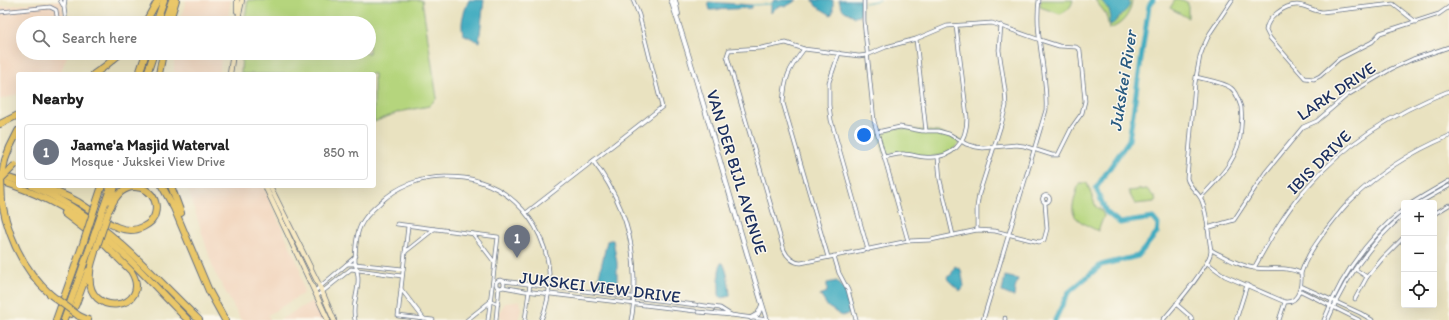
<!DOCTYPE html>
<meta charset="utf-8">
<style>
body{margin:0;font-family:Itim,sans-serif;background:#f6f6f6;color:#222}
.controls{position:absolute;right:12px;bottom:12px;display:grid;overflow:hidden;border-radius:4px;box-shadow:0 4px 16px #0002}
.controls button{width:36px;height:36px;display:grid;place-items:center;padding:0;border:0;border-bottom:1px solid #e0e0e0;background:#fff;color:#222;font:20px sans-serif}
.you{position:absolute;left:864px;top:135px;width:14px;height:14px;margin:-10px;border:3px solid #fff;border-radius:50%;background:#1a73e8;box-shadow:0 0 0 6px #1a73e833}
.badge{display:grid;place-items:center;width:26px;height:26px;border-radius:50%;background:#1f6fb2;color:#fff;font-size:13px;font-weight:700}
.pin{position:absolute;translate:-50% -33px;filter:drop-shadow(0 1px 2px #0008)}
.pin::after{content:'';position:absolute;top:21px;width:14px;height:12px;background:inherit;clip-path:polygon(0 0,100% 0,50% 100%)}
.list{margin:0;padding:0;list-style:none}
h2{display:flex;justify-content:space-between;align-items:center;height:52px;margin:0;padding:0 16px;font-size:17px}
h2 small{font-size:13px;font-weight:400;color:#767676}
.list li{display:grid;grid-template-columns:26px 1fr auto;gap:12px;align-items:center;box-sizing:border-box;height:56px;margin:0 8px 8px;padding:0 8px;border:1px solid #e0e0e0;border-radius:4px}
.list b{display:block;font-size:15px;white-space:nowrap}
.list p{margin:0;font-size:13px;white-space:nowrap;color:#767676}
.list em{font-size:13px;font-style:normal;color:#767676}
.icon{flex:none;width:22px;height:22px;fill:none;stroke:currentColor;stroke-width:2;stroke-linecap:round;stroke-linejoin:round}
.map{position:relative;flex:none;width:1449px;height:320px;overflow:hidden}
.search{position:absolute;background:#fff;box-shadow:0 4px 16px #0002;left:16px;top:16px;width:360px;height:44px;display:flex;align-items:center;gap:10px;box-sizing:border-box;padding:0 14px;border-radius:22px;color:#767676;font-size:15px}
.panel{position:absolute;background:#fff;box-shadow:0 4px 16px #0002;left:16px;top:72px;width:360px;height:116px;border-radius:4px}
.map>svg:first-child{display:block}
.built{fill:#f2d5bd}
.green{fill:#b5d57d;stroke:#68826e}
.water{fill:#40abc0;stroke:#2e6d8f}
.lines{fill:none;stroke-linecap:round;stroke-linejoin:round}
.stream{stroke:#40abc0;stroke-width:1}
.river{stroke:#40abc0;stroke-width:5}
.minor-casing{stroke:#636e80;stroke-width:4.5}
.tertiary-casing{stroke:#636e80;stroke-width:5.5}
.secondary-casing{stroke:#636e80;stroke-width:6}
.motorway-casing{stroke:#636e80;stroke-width:8}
.minor{stroke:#fff;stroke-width:3}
.tertiary{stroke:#fff;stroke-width:4}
.secondary{stroke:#f7e9c3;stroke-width:4.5}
.motorway{stroke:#eac769;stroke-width:6}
.motorway-bridge-casing{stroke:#636e80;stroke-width:8;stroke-linecap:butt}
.motorway-bridge{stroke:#eac769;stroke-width:6}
.labels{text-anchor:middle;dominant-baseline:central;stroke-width:3;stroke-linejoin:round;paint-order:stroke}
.street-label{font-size:17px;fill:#1b2f5e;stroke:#fbf7ec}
.water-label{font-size:18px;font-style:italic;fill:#285a80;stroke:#fbf7ec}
</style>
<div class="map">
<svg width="1449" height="320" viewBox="0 0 1449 320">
<rect width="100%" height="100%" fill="#fbf7ec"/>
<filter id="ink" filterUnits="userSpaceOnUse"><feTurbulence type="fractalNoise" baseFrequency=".025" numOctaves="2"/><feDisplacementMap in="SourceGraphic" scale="8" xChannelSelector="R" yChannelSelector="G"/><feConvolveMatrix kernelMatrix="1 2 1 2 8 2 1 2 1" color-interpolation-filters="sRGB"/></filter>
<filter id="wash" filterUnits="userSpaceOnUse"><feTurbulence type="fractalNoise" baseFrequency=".012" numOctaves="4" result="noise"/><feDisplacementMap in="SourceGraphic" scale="16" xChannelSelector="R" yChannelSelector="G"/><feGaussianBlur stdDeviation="0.9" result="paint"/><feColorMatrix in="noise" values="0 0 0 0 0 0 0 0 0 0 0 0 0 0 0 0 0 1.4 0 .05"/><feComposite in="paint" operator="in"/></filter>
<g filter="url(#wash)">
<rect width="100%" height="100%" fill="#e9e2c0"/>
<g class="built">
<path d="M 62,0 L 65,23 L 23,23 L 23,53 L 68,53 L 60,74 L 18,74 L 18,94 L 0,100 L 0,7 Z"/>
<path d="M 186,0 L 231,0 L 227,23 L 180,23 Z"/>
<path d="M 174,53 L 222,53 L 219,74 L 174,74 Z"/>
<path d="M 187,186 L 263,186 L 299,266 L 304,293 L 268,315 L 270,320 L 241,320 L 214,271 Z"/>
<path d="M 520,300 L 521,309 L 518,320 L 502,320 L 499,313 L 505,303 L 515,302 Z"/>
<path d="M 312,301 L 324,320 L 280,320 Z"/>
</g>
<g class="green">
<path d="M 248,0 L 422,0 L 437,98 L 429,106 L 399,112 L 374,122 L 374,74 L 241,74 L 242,53 L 369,53 L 369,23 L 244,23 Z"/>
<path d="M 1041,0 L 1073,0 C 1071,8 1067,11 1060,14 L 1040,7 Z"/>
<path d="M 1095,0 L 1132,0 C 1131,14 1122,25 1109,29 L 1106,14 Z"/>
<path d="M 1175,0 L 1183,0 L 1188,3 L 1188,18 L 1170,8 Z"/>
<path d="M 896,128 L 938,132 L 961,141 L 952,151 L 942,155 L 928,157 L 916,156 L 900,152 L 884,154 L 878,133 Z"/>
<path d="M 1079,183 L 1087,183 L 1096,207 L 1101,210 L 1104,216 L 1098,231 C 1067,216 1070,214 1079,183 Z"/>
<path d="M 1147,189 L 1156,199 L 1154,202 L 1135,204 L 1128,191 Z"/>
</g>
<g class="water">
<path d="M 469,0 L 484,0 L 479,42 L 463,34 C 460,22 464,11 469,0 Z"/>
<path d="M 774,0 L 797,0 L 785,7 L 783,6 L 777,7 L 771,13 L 771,4 Z"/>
<path d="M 813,0 L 833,0 L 833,12 L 831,15 L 816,6 Z"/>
<path d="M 839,0 L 860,0 L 861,13 L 859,16 L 855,17 C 845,10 842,13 839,0 Z"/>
<path d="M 1101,0 L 1129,0 C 1131,9 1125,10 1120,16 C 1116,20 1115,23 1110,25 L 1109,20 L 1111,17 L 1109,10 Z"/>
<path d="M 708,2 L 752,5 L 752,8 L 710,10 Z"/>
<path d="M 610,240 L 613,240 L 617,263 L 617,284 L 600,284 L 599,276 L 607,241 Z"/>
<path d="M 721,263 L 723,263 C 728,273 729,284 730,295 L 727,297 L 721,298 L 719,296 L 719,271 Z"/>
<path d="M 955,266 L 961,270 L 964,286 L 960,291 L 948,280 L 947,277 L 951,275 Z"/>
<path d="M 1005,276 L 1018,279 L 1015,289 L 1014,297 L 1002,292 Z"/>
<path d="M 837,281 L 846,292 L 850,313 L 842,316 L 828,307 L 820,295 L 827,292 L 827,283 Z"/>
</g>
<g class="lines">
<g class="stream">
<path d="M 865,3 L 880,0"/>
<path d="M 752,5 L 771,4"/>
</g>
<path class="river" d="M 1055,320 L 1068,293 L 1101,265 L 1138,256 L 1157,233 L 1158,224 L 1153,218 L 1120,223 L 1106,212 L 1096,188 L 1129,140 L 1149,6 L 1153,0"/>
</g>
</g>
<g filter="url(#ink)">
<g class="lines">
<g class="minor-casing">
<g id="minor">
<path d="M 60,0 L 64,7 L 66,23"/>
<path d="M 864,0 L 864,21 L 874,121 L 908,241"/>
<path d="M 64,7 L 65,0"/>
<path d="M 0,12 L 50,7 L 56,10 L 58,23"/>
<path d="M 1416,22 L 1393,4 L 1322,12 C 1313,11 1305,5 1297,5 C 1284,5 1267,18 1266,30 L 1270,38 L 1305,78 L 1314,79 L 1320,76 L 1339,59 L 1372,42 L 1380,33 L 1439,14 L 1449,7"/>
<path d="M 916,39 L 926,131"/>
<path d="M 804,49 C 788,70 785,77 783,103 L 828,257"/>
<path d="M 839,53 L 829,82 L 829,105 L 831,120 L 868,250"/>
<path d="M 1196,77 C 1206,80 1223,82 1231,88 C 1236,91 1239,101 1241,107 C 1242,114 1242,121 1241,128 C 1240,158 1220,177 1201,197"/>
<path d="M 877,132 L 900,127 L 922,131 L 938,131 L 949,134 L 966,144 L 976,147 L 983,148 L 1016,145 L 1024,146 L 1052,155 L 1058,155 L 1072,127 L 1082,113 L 1085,101 L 1080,50 L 1076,47 L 1059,46 L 1040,40 L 992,23 L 947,26 L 916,39 L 886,47 L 867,55 L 859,56 L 804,49 L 786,43 L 761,48 L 729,50 L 727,56 L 784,250 C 787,257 794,263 801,263 L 908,241 L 931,240 L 977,230 L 995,231 L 1039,242 L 1044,240 L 1047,229 L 1045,203"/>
<path d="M 884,157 C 891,156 898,153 905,154 C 912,154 918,157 924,157 C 952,160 967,143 967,117 L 956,26"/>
<path d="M 938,157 L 940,180 L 953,235"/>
<path d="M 593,161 C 621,197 635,238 634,284 C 634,296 634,308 631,320"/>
<circle cx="1046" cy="199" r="3.5"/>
<path d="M 1412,203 L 1425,195 L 1449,181"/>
<path d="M 1419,203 L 1449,186"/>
<path d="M 526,213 L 662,107 L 639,15 L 633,0"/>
<path d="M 1434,214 L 1449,205"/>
<path d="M 397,224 L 498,237 L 488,320"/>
<path d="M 408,226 L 398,316 L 433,320"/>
<path d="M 1207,228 L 1234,220 L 1265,173 L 1303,127 L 1317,121 L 1346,96 L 1391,69 L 1413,59 L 1449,47"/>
<path d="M 977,230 L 977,207 L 979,194 L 1001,125 L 1006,106 L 1005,90 L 999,50 L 1001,25"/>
<path d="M 473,234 L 495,263"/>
<path d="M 405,252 L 434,229"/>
<path d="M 834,256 L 839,273 L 848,290 L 856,320"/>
<path d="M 1207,263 L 1225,276 L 1285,302 C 1300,303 1302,284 1301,273 C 1286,266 1270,270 1254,268 C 1239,266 1225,257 1211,250"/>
<path d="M 347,264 L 356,256"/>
<path d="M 1254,268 C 1270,239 1286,210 1308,186 C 1346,143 1395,112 1449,91"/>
<path d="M 1355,269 L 1367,277 L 1383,258 L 1404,237"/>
<path d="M 1301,273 C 1306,257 1315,245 1325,231 C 1333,221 1341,210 1350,201 C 1378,173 1413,151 1449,136"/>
<circle cx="500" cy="284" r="4"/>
<path d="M 503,281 L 696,305"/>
<path d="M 1301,286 L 1360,313 L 1372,320"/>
<path d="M 503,287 L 525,291 L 695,311"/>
<path d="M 401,289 L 424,319"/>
<path d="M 1299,290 L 1359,320"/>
<path d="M 315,291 L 347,264 L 355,264 L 403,269"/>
<path d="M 317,296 L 351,269 L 402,276"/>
<path d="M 1355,299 L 1367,277"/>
<path d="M 1176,304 L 1191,317 L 1192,320"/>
<path d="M 699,305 L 720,308 L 731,315"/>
<path d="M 698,312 L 731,315 L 768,320"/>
<path d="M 355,320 C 351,306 359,292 358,278 C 358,273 356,268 355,263 C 355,255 356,235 360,227 C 364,217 373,209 381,202 C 398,186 421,177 445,177 C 456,177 467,177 478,181 C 535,198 565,265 541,320"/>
<path d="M 467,320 L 491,301 L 498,304"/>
<path d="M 496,320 L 499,287"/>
<path d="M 525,320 L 530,284"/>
<path d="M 983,320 L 1046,110 C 1048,73 1034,37 1039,0"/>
<path d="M 1005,320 L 1005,318"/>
<path d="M 1163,320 C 1174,307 1211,265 1211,250 C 1208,235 1208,216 1202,201 C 1199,192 1189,188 1187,178 L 1195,83 L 1200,56 L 1203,48 L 1210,33 L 1232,0"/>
<path d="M 1236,320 L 1247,285"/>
<path d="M 1279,320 L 1285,302"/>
<path d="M 1324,320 C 1340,277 1368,238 1404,209"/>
<path d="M 1328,320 C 1344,279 1371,243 1404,214"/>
</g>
</g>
<g class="tertiary-casing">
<g id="tertiary">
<path d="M 671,0 C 706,106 734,214 767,320"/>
<path d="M 675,0 L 678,14"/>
<path d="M 751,318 L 758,314 L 762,305"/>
</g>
</g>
<g class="secondary-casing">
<g id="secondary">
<path d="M 237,0 L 237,11"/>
<path d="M 237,23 L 242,0"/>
<path d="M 230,74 L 233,53"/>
<path d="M 265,186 L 328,320"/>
<path d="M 270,186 L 320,287 L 334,320"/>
</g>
</g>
<g class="motorway-casing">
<g id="motorway">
<path d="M 145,23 L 158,0"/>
<path d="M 156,23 L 164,0"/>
<path d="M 164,23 L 172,0"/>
<path d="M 169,23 L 176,0"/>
<path d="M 94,74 L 104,67 L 121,53"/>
<path d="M 139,74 L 146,53"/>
<path d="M 147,74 L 154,53"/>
<path d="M 159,74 L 163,53"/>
<path d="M 0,124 L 18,115"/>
<path d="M 5,160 L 10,147 L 18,131"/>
<path d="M 0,175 L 18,181"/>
<path d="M 0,181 C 33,191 65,207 93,228 C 127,254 157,289 188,320"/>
<path d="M 32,186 C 102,216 146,268 199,320"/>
<path d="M 42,186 C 54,191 67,196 78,202 C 97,213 120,239 143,227 C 149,224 154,220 155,214 C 161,193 137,179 121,192 C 115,197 112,204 109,210"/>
<path d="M 162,186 L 174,208 L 209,291 L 225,320"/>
<path d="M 171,186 L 181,213"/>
<path d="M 111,202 L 115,186"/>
<path d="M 2,203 C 9,239 23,270 51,295"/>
<path d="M 96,204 L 102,186"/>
<path d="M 103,209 L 111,186"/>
<path d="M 64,213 L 102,242 L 131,271 C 155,310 84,320 90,273 C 90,266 93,259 95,252"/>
<path d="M 71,314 L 76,304 L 88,271"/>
<path d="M 79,316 L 88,320"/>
<path d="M 56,320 L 84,241"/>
<path d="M 64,320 L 91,244"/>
</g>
</g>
<use href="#minor" class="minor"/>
<use href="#tertiary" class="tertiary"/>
<use href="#secondary" class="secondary"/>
<use href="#motorway" class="motorway"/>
<g class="motorway-bridge-casing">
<g id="motorway-bridge">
<path d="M 1,179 L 15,165"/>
<path d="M 2,203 L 1,180 L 5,160"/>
<path d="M 84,241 L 96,204"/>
<path d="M 91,244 L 103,209"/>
<path d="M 96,249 L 108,213"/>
<path d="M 51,295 L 79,316"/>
</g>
</g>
<use href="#motorway-bridge" class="motorway-bridge"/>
</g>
</g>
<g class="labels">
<g class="street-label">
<text transform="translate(1336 91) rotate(-34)">LARK DRIVE</text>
<text transform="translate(1319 162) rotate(-45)">IBIS DRIVE</text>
<text transform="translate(737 172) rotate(73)">VAN DER BIJL AVENUE</text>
<text transform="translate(600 287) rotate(7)">JUKSKEI VIEW DRIVE</text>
</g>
<g class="water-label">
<text transform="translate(1123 81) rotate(-81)">Jukskei River</text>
</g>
</g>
</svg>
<div class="controls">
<button>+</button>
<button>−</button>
<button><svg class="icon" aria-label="locate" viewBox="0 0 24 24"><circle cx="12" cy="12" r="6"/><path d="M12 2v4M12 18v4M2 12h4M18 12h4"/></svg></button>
</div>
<div class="you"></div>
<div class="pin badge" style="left:517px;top:258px;background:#6b7280">1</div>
<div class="search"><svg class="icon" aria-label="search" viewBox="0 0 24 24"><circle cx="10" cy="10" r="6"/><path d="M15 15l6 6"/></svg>Search here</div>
<section class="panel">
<h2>Nearby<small></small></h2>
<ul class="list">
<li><span class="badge" style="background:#6b7280">1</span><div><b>Jaame'a Masjid Waterval</b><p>Mosque · Jukskei View Drive</p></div><em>850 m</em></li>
</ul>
</section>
</div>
